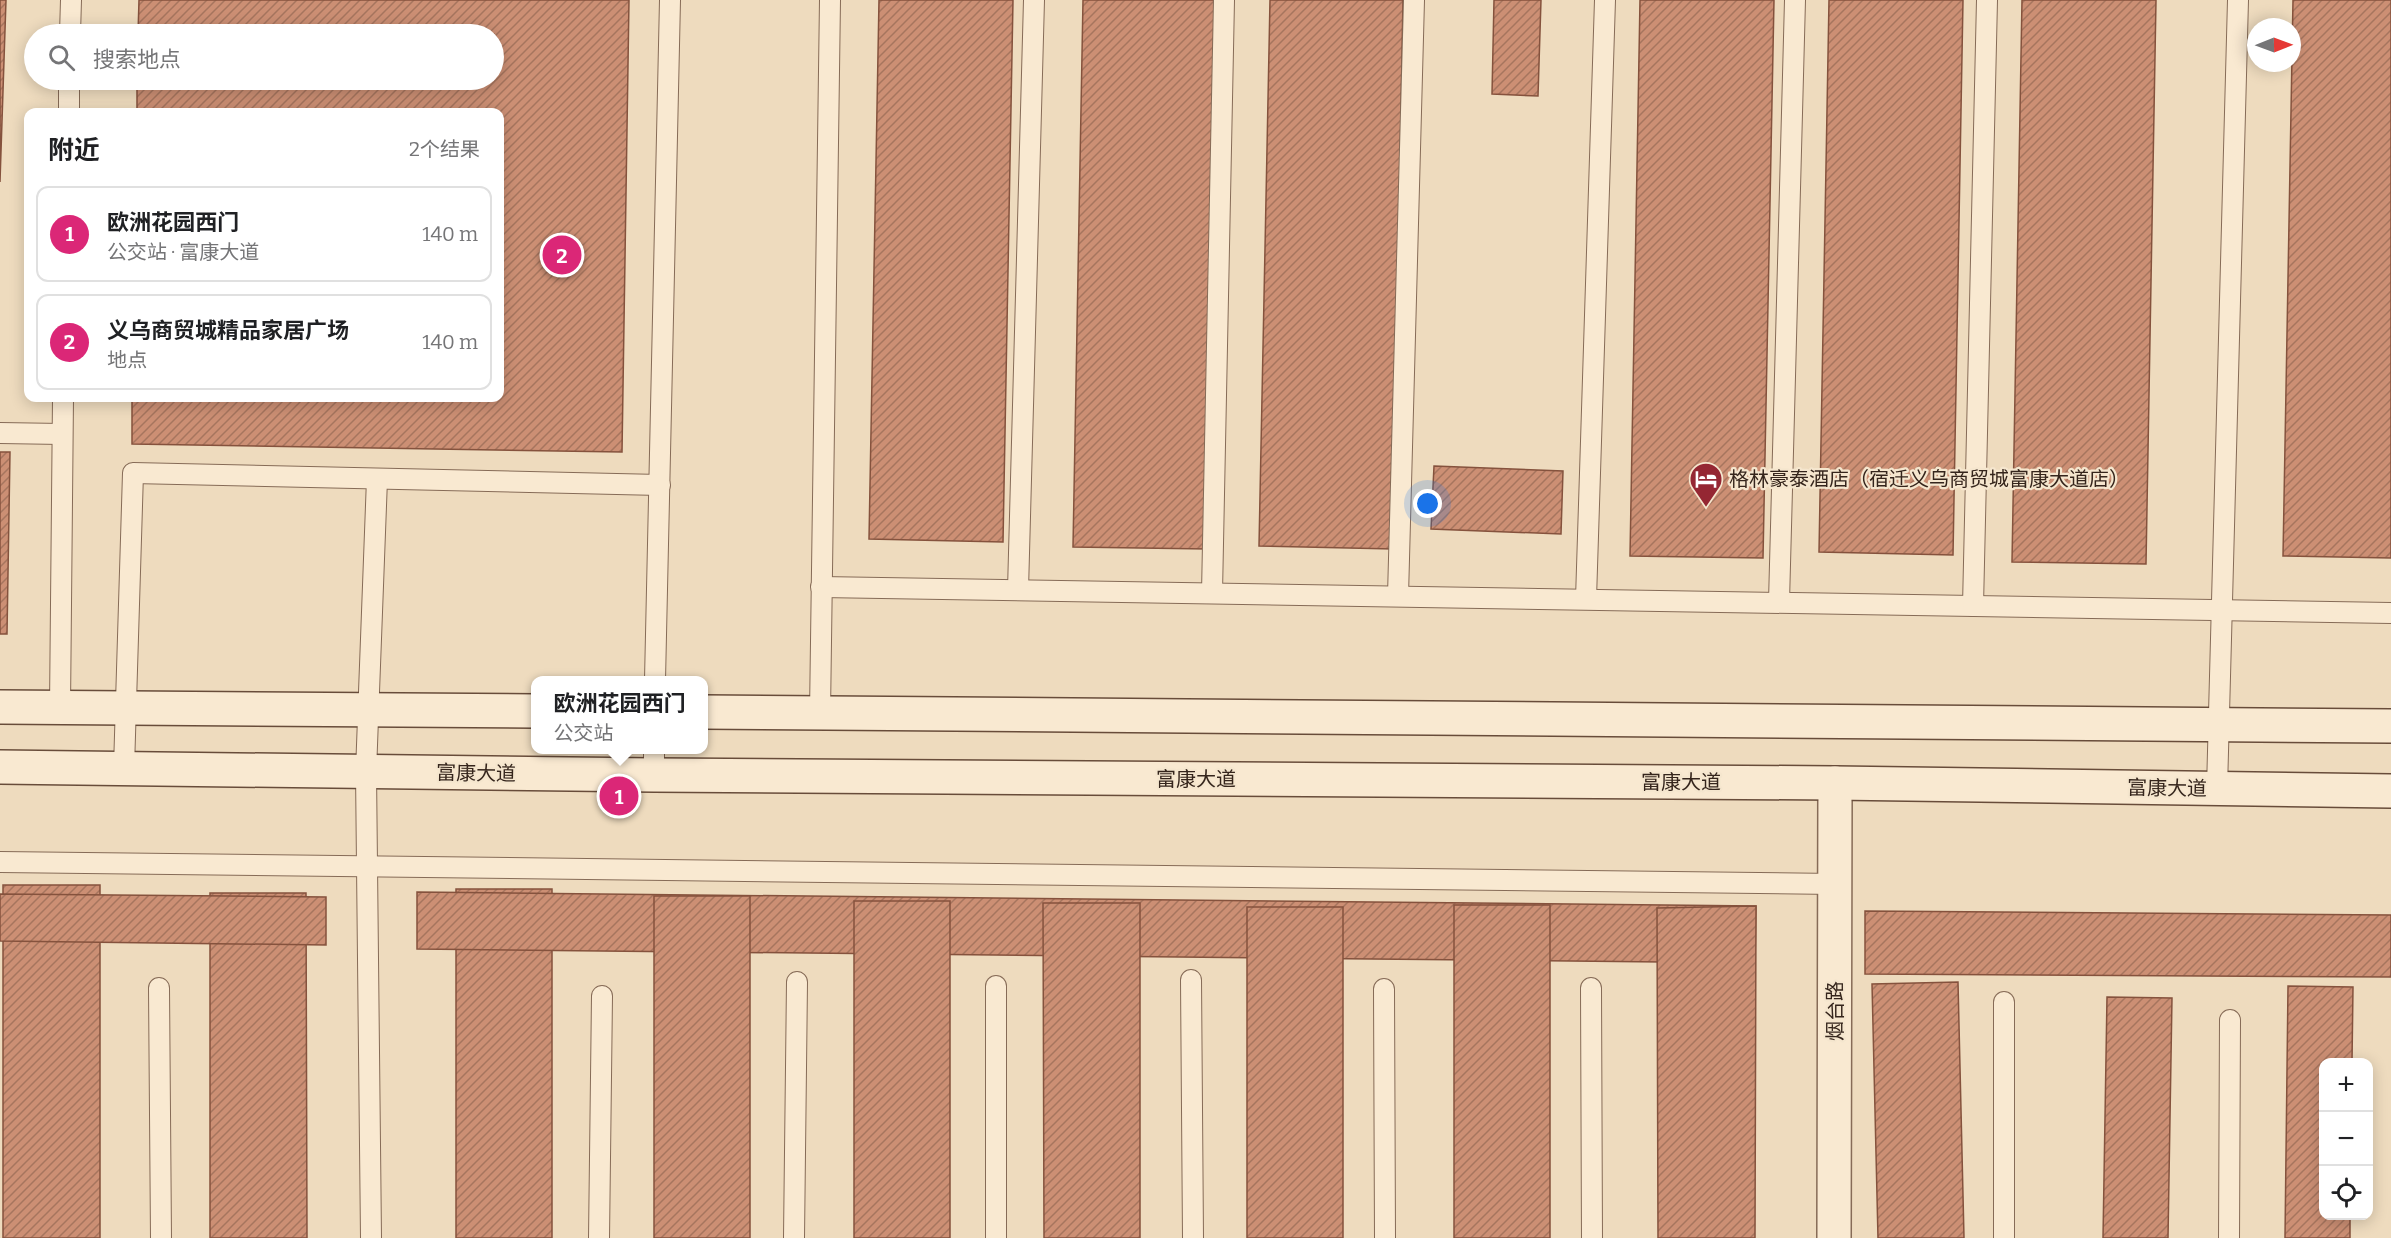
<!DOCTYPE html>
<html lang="zh">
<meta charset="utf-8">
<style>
body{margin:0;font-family:Bitter,"Noto Sans SC",serif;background:#f2f2f2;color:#202124}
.controls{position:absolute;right:18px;bottom:18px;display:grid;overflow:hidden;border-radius:12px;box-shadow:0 3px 15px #0003}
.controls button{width:54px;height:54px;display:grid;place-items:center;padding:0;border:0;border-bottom:2px solid #e0e0e0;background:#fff;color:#202124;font:30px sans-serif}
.compass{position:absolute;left:2247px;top:18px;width:54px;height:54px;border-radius:50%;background:#fff;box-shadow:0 3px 15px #0003;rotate:89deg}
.you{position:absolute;left:1428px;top:504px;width:21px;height:21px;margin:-15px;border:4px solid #fff;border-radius:50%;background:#1a73e8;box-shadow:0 0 0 9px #1a73e833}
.badge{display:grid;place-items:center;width:39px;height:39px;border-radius:50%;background:#db2777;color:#fff;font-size:20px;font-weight:700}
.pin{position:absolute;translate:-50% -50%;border:3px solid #fff;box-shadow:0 2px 6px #0006}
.popup{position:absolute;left:531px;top:676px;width:177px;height:78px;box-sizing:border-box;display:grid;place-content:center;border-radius:12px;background:#fff;filter:drop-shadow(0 2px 4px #0005);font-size:20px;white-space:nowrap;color:#757577}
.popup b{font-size:22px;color:#202124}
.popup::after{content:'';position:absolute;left:50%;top:100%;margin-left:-12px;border:12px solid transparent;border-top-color:#fff}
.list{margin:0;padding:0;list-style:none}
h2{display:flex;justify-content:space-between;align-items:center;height:78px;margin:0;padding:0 24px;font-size:26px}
h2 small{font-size:20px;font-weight:400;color:#757577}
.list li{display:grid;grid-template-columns:39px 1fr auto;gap:18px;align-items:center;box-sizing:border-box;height:96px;margin:0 12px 12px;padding:0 12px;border:2px solid #e0e0e0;border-radius:12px}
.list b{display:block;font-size:22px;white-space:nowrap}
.list p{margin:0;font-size:20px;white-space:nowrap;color:#757577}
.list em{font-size:20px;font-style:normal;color:#757577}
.icon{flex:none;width:33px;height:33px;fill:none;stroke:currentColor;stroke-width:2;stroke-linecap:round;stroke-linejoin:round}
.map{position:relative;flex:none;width:2391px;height:1238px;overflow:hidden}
.search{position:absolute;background:#fff;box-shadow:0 3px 15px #0003;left:24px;top:24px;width:480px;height:66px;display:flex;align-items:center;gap:15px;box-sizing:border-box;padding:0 21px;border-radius:33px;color:#757577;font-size:22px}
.panel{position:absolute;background:#fff;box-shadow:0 3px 15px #0003;left:24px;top:108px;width:480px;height:294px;border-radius:12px}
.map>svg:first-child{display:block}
.building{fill:url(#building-hatch);stroke:#85523d;stroke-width:1.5}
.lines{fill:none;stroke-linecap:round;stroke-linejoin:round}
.lane-casing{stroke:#866b57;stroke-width:22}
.street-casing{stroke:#866b57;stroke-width:36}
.secondary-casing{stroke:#684c3a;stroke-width:36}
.lane{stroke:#f9e9d1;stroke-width:20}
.street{stroke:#f9e9d1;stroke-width:33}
.secondary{stroke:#f9e9d1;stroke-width:33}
.labels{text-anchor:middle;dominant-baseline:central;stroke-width:4.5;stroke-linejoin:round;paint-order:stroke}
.poi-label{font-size:20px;fill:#35251c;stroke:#f5e6ce;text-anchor:start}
.street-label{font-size:20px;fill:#35251c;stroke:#f5e6ce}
</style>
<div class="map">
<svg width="2391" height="1238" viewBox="0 0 2391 1238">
<defs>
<pattern id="building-hatch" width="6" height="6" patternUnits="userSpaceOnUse" patternTransform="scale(1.5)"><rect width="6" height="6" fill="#cc8f74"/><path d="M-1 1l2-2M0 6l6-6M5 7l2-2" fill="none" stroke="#a6755e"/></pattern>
</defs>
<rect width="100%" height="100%" fill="#eedbbe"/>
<g class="building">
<path d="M 0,0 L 6,0 L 0,182 Z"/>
<path d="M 139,0 L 629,0 L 622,452 L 132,444 L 132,398 L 500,398 L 500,112 L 137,112 L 137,80 L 494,80 L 494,34 L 138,34 Z"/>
<path d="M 879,0 L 1013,0 L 1003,542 L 869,539 Z"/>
<path d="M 1083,0 L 1217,0 L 1207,549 L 1073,547 Z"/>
<path d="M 1270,0 L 1403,0 L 1393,549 L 1259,546 Z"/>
<path d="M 1494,0 L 1541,0 L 1538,96 L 1492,94 Z"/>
<path d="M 1640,0 L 1774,0 L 1763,558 L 1630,556 Z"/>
<path d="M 1829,0 L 1963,0 L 1953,555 L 1819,552 Z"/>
<path d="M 2022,0 L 2156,0 L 2146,564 L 2012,562 Z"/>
<path d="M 2293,0 L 2391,0 L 2391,558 L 2283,556 Z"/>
<path d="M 0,452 L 10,452 L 7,634 L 0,634 Z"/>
<path d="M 1434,466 L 1563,471 L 1561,534 L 1431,529 Z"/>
<rect x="3" y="885" width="97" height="353"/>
<rect x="456" y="889" width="96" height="349"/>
<path d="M 417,892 L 1756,906 L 1755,963 L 417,949 Z"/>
<path d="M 210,893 L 306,893 L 307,1238 L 210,1238 Z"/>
<path d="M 0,894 L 326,897 L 326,945 L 0,941 Z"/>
<rect x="654" y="896" width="96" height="342"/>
<rect x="854" y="901" width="96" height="337"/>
<path d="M 1043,903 L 1140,903 L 1140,1238 L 1044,1238 Z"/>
<rect x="1454" y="905" width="96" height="333"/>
<path d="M 1756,906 L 1755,1238 L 1658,1238 L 1657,908 Z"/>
<rect x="1247" y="907" width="96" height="331"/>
<path d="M 1865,911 L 2391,915 L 2391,977 L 1865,974 Z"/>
<path d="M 1958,982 L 1964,1238 L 1878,1238 L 1872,984 Z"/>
<path d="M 2288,986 L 2353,987 L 2352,1062 L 2324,1062 L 2324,1216 L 2350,1216 L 2350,1238 L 2285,1238 Z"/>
<path d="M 2107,997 L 2172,998 L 2168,1238 L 2103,1238 Z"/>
</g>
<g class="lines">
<g class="lane-casing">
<g id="lane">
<path d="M 70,34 L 71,0"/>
<path d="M 69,112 L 69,80"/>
<path d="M 0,433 L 62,434"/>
<path d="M 821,587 L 2391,613"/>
<path d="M 1018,590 L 1034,0"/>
<path d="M 1212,593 L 1224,0"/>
<path d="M 1398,596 L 1414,0"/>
<path d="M 1586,599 L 1605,0"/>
<path d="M 1779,602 L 1795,0"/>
<path d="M 1973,606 L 1987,0"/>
<path d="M 655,680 L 670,0"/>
<path d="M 60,707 L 63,398"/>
<path d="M 820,713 L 830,0"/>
<path d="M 124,768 L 133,473 L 660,485"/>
<path d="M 654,775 L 654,750"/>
<path d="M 2217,789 L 2238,0"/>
<path d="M 0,862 L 1835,884"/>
<path d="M 1191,980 L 1193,1238"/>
<path d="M 159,988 L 161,1238"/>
<path d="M 1591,988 L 1592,1238"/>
<path d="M 1384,989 L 1385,1238"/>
<path d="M 2004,1002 L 2004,1238"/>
<path d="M 371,1238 L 366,772 L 377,479"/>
<path d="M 599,1238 L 602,996"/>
<path d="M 794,1238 L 797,982"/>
<path d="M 996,1238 L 996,986"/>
<path d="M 2229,1238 L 2230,1020"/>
</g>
</g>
<g class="street-casing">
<path id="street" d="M 1834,1238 L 1835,783"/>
</g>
<g class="secondary-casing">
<g id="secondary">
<path d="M 0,707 L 535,711"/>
<path d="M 703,712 L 2391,726"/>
<path d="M 0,767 L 654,775 L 1835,783 L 2391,791"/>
</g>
</g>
<use href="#lane" class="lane"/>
<use href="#street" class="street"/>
<use href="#secondary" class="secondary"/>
</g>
<defs>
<g id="hotel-pin" transform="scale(1.725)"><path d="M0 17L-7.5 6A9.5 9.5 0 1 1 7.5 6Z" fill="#952733" stroke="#f5e6ce"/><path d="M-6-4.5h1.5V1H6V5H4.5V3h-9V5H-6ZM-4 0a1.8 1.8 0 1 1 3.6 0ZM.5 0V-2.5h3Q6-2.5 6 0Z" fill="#fff"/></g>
</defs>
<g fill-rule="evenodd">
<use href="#hotel-pin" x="1706" y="479"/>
</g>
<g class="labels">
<g class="poi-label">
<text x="1729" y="479">格林豪泰酒店（宿迁义乌商贸城富康大道店）</text>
</g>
<g class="street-label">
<text transform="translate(476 773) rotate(1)">富康大道</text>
<text x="1196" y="779">富康大道</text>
<text x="1681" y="782">富康大道</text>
<text transform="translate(2167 788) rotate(1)">富康大道</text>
<text transform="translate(1835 1011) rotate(-90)">烟台路</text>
</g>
</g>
</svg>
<div class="controls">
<button>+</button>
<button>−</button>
<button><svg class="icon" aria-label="locate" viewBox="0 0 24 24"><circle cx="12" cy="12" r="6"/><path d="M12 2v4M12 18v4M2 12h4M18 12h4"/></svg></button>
</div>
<svg class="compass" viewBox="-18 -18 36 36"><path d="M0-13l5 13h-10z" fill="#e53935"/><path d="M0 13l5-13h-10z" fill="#757577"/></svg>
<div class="you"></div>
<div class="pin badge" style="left:619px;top:796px">1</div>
<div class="popup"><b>欧洲花园西门</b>公交站</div>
<div class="pin badge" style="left:562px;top:255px">2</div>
<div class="search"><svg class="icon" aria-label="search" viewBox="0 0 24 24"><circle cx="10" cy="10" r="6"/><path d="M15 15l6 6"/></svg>搜索地点</div>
<section class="panel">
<h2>附近<small>2个结果</small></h2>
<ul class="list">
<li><span class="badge">1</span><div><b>欧洲花园西门</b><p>公交站 · 富康大道</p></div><em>140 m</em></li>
<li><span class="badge">2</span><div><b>义乌商贸城精品家居广场</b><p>地点</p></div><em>140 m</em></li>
</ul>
</section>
</div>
